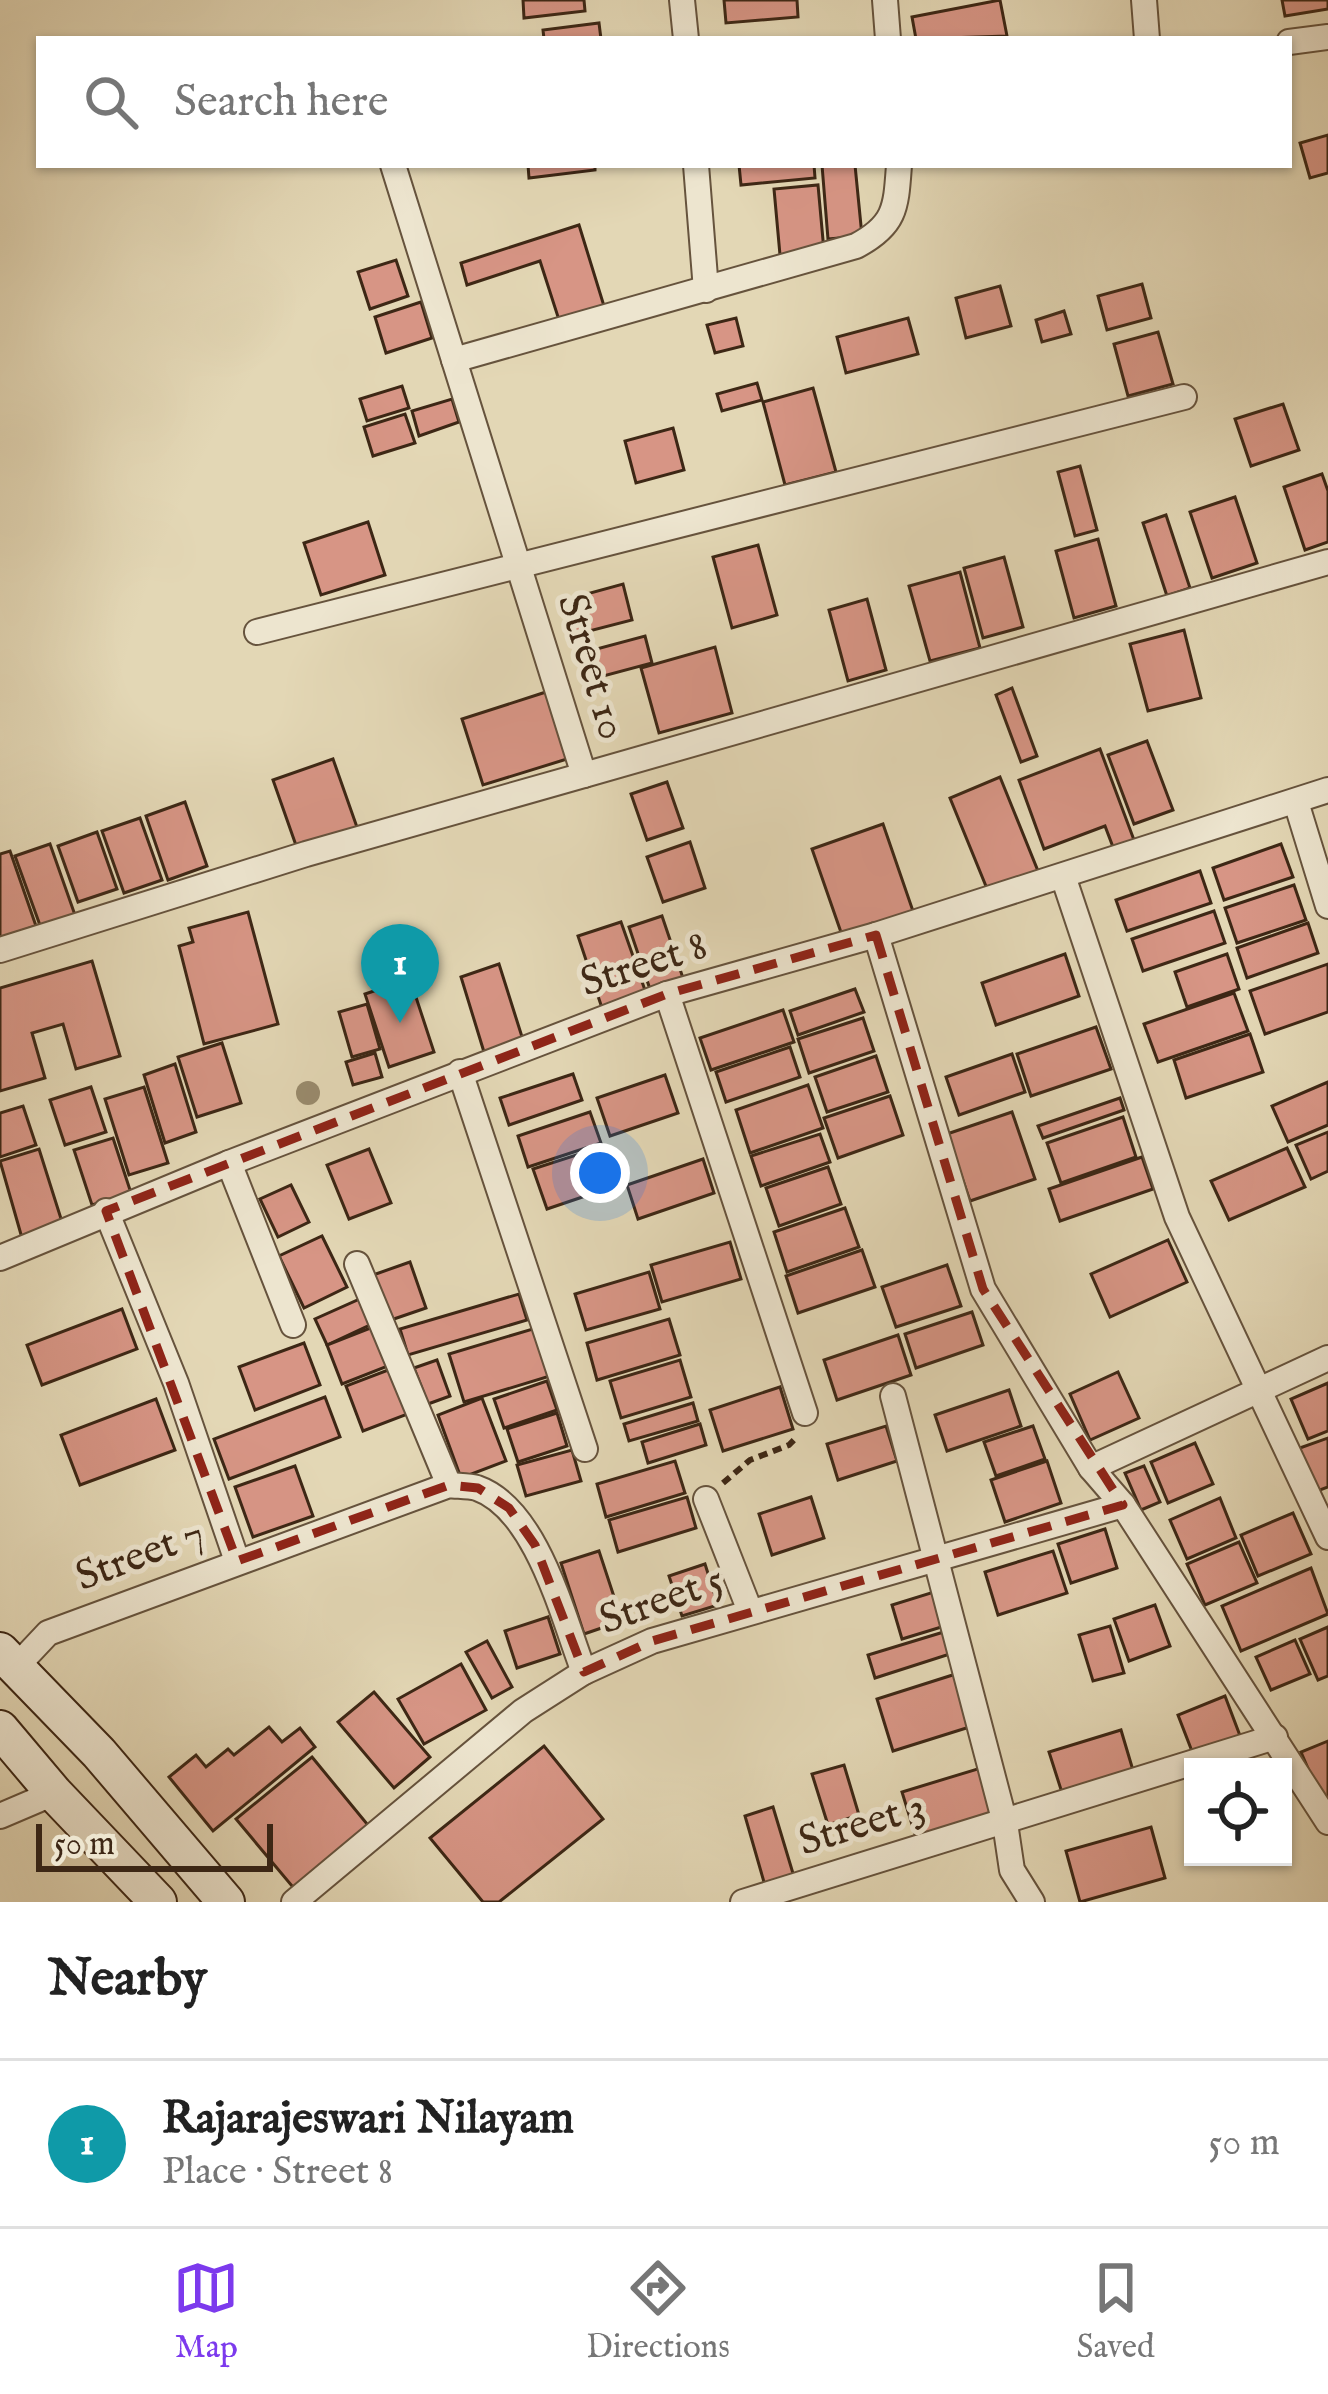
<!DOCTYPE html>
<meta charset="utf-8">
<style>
body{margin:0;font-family:"IM FELL English",serif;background:#f6f6f6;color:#222}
.controls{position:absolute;right:36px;bottom:36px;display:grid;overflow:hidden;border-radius:0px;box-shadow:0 3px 9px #0004}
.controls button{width:108px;height:108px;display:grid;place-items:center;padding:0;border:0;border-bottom:3px solid #e0e0e0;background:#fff;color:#222;font:60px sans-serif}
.scale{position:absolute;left:36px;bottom:30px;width:237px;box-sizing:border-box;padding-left:12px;border:6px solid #3d2715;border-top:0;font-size:33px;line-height:42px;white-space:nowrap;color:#3d2715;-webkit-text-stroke:9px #ede5cf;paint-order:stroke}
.you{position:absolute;left:600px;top:1173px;width:42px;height:42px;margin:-30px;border:9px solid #fff;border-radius:50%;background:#1a73e8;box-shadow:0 0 0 18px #1a73e833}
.badge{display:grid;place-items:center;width:78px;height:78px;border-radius:50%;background:#7c3aed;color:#fff;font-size:39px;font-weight:700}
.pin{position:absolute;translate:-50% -99px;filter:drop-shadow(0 3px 6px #0008)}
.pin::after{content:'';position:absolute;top:63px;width:42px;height:36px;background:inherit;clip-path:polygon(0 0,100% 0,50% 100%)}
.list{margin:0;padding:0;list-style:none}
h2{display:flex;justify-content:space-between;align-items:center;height:156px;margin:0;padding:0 48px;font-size:51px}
h2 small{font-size:39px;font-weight:400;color:#767676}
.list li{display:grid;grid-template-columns:78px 1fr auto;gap:36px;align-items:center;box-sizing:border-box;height:168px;padding:0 48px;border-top:3px solid #e0e0e0}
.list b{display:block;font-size:45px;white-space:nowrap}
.list p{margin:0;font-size:39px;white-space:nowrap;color:#767676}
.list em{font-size:39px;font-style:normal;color:#767676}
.icon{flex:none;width:66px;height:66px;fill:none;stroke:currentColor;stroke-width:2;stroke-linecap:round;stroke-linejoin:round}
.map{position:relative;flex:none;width:1328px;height:1902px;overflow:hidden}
.search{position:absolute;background:#fff;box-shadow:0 3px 9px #0004;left:36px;right:36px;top:36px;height:132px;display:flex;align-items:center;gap:30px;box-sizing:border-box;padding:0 42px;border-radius:0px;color:#767676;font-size:45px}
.sheet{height:324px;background:#fff}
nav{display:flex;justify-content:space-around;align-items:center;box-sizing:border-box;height:168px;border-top:3px solid #e0e0e0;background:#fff;font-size:33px;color:#767676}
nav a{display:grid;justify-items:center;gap:6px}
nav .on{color:#7c3aed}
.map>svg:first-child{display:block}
.building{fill:#d79585;stroke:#3d2715;stroke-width:3}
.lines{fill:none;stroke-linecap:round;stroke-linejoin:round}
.minor-casing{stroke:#66533d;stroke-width:28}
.secondary-casing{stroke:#3d2715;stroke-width:40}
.path{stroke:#3d2715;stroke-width:6;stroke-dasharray:9 6;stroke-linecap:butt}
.minor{stroke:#ede5cf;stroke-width:24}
.secondary{stroke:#ede5cf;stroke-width:36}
.tree{fill:#998b6d}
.marked{fill:none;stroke:#8f2418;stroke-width:9;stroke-dasharray:24 15;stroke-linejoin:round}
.labels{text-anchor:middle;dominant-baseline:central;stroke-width:10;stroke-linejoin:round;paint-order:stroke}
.street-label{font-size:42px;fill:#3d2715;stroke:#ede5cf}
</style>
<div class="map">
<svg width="1328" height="1902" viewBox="0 0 1328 1902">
<rect width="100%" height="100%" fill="#e3d7b5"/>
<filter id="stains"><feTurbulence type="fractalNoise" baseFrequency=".00167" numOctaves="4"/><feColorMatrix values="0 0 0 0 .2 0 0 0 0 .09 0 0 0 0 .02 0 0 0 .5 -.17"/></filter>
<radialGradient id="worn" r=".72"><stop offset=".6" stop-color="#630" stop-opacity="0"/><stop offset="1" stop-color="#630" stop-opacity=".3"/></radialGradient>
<g class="building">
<path d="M 523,0 L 584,0 L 585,11 L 524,18 Z"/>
<path d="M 724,0 L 797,0 L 798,17 L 726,23 Z"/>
<path d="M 1000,0 L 1007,36 L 916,39 L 912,17 Z"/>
<path d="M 1282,0 L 1328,0 L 1328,9 L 1285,16 Z"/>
<path d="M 599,23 L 601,39 L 544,39 L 543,30 Z"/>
<path d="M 1328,135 L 1328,173 L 1310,178 L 1300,143 Z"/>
<path d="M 528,165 L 595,165 L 595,170 L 529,178 Z"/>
<path d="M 739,165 L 814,165 L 815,178 L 741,185 Z"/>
<path d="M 822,165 L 855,165 L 862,236 L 828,239 Z"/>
<path d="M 818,185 L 824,251 L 780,255 L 774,189 Z"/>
<path d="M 579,225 L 604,306 L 559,320 L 540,261 L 467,285 L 461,263 Z"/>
<path d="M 396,260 L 408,296 L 370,309 L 358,272 Z"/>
<path d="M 1142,284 L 1151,318 L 1107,330 L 1098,296 Z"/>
<path d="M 1000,286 L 1011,326 L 966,338 L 956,298 Z"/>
<path d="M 421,302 L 432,338 L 386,353 L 375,317 Z"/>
<path d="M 1064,311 L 1071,334 L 1042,342 L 1036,320 Z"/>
<path d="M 736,318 L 743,346 L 715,353 L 707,325 Z"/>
<path d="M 908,318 L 918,354 L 846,373 L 837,337 Z"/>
<path d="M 1158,332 L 1173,384 L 1128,396 L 1114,344 Z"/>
<path d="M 757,383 L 762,400 L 722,411 L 717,394 Z"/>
<path d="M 402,386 L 409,408 L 367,421 L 360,399 Z"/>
<path d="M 813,388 L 836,472 L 785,485 L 763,402 Z"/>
<path d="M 452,399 L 459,422 L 419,436 L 412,411 Z"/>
<path d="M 1283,404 L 1299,450 L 1251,466 L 1235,419 Z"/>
<path d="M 405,414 L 415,443 L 373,456 L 364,427 Z"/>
<path d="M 673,428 L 684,470 L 636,483 L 625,441 Z"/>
<path d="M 1080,466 L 1097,530 L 1075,536 L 1058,472 Z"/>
<path d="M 1322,474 L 1328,491 L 1328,542 L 1305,550 L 1284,487 Z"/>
<path d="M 1235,497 L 1257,563 L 1212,578 L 1190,512 Z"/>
<path d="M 1166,515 L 1190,588 L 1167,596 L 1143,523 Z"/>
<path d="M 368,522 L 385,575 L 321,595 L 304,543 Z"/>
<path d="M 1098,539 L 1116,606 L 1074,618 L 1056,551 Z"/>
<path d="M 758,545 L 777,615 L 732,628 L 713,557 Z"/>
<path d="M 1004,557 L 1023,627 L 983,638 L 964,568 Z"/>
<path d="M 960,572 L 980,648 L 930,661 L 909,586 Z"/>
<path d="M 623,584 L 632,620 L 570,636 L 561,601 Z"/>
<path d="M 867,599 L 886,670 L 848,681 L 829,610 Z"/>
<path d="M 1184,630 L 1201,698 L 1148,711 L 1130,644 Z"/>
<path d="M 645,636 L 652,663 L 596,678 L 589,651 Z"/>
<path d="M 715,647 L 732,713 L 659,733 L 641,668 Z"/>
<path d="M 1012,688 L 1037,756 L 1021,762 L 996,695 Z"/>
<path d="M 546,692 L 567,759 L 483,785 L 462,719 Z"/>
<path d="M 1147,741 L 1173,810 L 1134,824 L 1108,755 Z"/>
<path d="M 1100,749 L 1134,840 L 1113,847 L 1105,826 L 1044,849 L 1019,780 Z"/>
<path d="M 333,759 L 358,830 L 298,851 L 273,780 Z"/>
<path d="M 1000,777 L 1040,876 L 990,896 L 950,798 Z"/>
<path d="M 667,782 L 683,828 L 647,840 L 631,794 Z"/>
<path d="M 185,802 L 207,866 L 168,880 L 146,816 Z"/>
<path d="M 140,818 L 162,880 L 124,893 L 102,831 Z"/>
<path d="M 883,824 L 914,914 L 843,938 L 812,849 Z"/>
<path d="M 97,832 L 117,889 L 78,902 L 58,846 Z"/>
<path d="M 690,842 L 705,888 L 663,902 L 647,857 Z"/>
<path d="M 50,844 L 75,915 L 41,928 L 15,856 Z"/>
<path d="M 1281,844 L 1293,877 L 1224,900 L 1213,868 Z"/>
<path d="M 10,851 L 36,926 L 0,938 L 0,854 Z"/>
<path d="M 1200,871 L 1211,903 L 1127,931 L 1116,900 Z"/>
<path d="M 1294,885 L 1306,920 L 1237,943 L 1225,908 Z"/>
<path d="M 1214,911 L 1225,943 L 1143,971 L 1132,939 Z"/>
<path d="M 248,912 L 278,1024 L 204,1044 L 179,946 L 193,942 L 189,928 Z"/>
<path d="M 662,916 L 685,984 L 652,995 L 629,927 Z"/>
<path d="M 621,922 L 646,993 L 602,1008 L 578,936 Z"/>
<path d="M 1308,923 L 1318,953 L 1247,978 L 1237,948 Z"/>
<path d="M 1065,954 L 1079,996 L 996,1025 L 982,983 Z"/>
<path d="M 1227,954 L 1239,989 L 1187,1007 L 1175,972 Z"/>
<path d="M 92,961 L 120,1056 L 76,1069 L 63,1024 L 32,1033 L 45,1078 L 0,1091 L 0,988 Z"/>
<path d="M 499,964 L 523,1040 L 484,1052 L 461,977 Z"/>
<path d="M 1328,964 L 1328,1012 L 1265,1034 L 1250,991 Z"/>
<path d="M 410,979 L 434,1052 L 389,1067 L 365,994 Z"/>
<path d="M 855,989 L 864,1012 L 798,1035 L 790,1011 Z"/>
<path d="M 1234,993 L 1248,1031 L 1158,1062 L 1144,1024 Z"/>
<path d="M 367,1004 L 380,1049 L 352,1057 L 339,1012 Z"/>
<path d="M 783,1010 L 794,1042 L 711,1070 L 700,1038 Z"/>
<path d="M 863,1018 L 874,1051 L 809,1073 L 798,1039 Z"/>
<path d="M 1096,1027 L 1111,1069 L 1031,1096 L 1017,1054 Z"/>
<path d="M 1250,1034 L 1263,1072 L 1186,1098 L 1174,1060 Z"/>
<path d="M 222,1043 L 241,1103 L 197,1117 L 178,1057 Z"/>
<path d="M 790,1047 L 800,1077 L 726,1102 L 716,1072 Z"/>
<path d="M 375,1053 L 382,1077 L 353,1085 L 346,1062 Z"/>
<path d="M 1012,1054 L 1025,1092 L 959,1115 L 946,1077 Z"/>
<path d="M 876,1056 L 888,1092 L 827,1112 L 815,1077 Z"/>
<path d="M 175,1064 L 196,1132 L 165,1143 L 144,1075 Z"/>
<path d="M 573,1074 L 582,1100 L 509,1125 L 500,1098 Z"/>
<path d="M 665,1075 L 678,1113 L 610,1136 L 597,1098 Z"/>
<path d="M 1328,1082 L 1328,1125 L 1288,1142 L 1272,1106 Z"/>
<path d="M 808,1085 L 823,1128 L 750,1153 L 736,1110 Z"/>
<path d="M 91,1087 L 106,1132 L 65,1145 L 50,1100 Z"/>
<path d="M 144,1087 L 168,1163 L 129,1175 L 105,1099 Z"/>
<path d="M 890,1096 L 903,1135 L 838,1158 L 824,1118 Z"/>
<path d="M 1120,1098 L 1124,1110 L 1043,1138 L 1038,1126 Z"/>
<path d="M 23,1106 L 36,1145 L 0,1157 L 0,1113 Z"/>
<path d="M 590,1112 L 601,1143 L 528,1167 L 518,1136 Z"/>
<path d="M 1012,1112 L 1035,1179 L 970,1201 L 947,1134 Z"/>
<path d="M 1123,1117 L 1136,1157 L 1061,1183 L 1047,1143 Z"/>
<path d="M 1328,1132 L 1328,1171 L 1311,1179 L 1296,1145 Z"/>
<path d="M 820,1134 L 830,1162 L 761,1186 L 751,1156 Z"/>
<path d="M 113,1138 L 131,1193 L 92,1205 L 74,1150 Z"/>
<path d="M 601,1147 L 615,1186 L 547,1209 L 533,1169 Z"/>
<path d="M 1287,1148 L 1305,1187 L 1229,1220 L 1211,1181 Z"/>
<path d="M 39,1149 L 63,1225 L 22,1238 L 0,1161 Z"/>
<path d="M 369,1149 L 391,1203 L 349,1219 L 327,1165 Z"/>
<path d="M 1142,1157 L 1153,1189 L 1060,1221 L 1049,1189 Z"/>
<path d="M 703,1159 L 714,1193 L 638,1219 L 627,1185 Z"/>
<path d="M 828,1167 L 841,1204 L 779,1226 L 766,1188 Z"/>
<path d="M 291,1185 L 309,1222 L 278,1237 L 260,1199 Z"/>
<path d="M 845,1208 L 859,1247 L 787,1272 L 774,1232 Z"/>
<path d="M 322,1236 L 347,1287 L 304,1308 L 279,1256 Z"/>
<path d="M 1168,1240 L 1187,1282 L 1110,1317 L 1091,1274 Z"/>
<path d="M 730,1242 L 741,1279 L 662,1302 L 651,1265 Z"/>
<path d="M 862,1250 L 875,1287 L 798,1313 L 786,1276 Z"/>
<path d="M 410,1262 L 426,1308 L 388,1321 L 373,1275 Z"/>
<path d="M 947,1265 L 961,1306 L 896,1327 L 882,1287 Z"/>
<path d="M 649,1272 L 660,1309 L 586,1330 L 575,1294 Z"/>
<path d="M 519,1294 L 527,1320 L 408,1355 L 400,1329 Z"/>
<path d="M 362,1298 L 374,1323 L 327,1345 L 315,1319 Z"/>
<path d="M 122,1309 L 137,1349 L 42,1385 L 27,1345 Z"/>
<path d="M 972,1312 L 983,1345 L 916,1368 L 905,1334 Z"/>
<path d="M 669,1319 L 680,1355 L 597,1380 L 587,1343 Z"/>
<path d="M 378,1325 L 393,1364 L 342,1384 L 327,1345 Z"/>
<path d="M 536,1328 L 550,1376 L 464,1402 L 449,1354 Z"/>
<path d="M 898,1335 L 911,1375 L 837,1400 L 824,1360 Z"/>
<path d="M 304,1343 L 320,1385 L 255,1410 L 239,1367 Z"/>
<path d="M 437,1360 L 450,1396 L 428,1404 L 414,1368 Z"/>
<path d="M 680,1360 L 691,1397 L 621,1418 L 610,1381 Z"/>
<path d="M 396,1367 L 413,1412 L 363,1431 L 346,1386 Z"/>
<path d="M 1118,1372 L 1139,1418 L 1090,1440 L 1070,1394 Z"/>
<path d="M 547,1381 L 557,1410 L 504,1428 L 494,1399 Z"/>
<path d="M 1328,1383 L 1328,1431 L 1308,1439 L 1291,1399 Z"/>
<path d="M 780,1387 L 793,1429 L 723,1451 L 710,1410 Z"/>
<path d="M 1009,1390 L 1021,1426 L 947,1451 L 935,1415 Z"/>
<path d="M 325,1397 L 340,1437 L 229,1479 L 214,1439 Z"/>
<path d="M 482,1398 L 506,1461 L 461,1478 L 438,1415 Z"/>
<path d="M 156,1399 L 175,1450 L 80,1485 L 61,1435 Z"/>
<path d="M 693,1403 L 698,1421 L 629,1441 L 624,1424 Z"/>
<path d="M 557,1413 L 567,1446 L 518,1462 L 507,1429 Z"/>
<path d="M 700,1424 L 706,1445 L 648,1463 L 642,1442 Z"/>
<path d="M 886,1426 L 897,1461 L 838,1480 L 827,1444 Z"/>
<path d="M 1033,1426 L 1045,1459 L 996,1476 L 984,1442 Z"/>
<path d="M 1328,1438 L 1328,1487 L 1312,1493 L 1297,1449 Z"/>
<path d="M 1195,1443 L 1213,1484 L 1168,1503 L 1151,1462 Z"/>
<path d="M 572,1450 L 581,1481 L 526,1496 L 517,1465 Z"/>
<path d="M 675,1461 L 685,1493 L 606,1517 L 597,1484 Z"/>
<path d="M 1047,1461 L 1061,1503 L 1005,1522 L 991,1480 Z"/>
<path d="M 295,1466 L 313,1516 L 253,1537 L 235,1487 Z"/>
<path d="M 1144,1466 L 1160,1502 L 1141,1510 L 1125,1473 Z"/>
<path d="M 687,1497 L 696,1528 L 618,1552 L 609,1520 Z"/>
<path d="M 811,1497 L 824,1538 L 772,1555 L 759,1514 Z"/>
<path d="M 1220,1498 L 1236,1538 L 1187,1559 L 1170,1520 Z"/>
<path d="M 1293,1513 L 1311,1554 L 1258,1576 L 1241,1535 Z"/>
<path d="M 1105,1529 L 1117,1568 L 1071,1583 L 1058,1544 Z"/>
<path d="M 1239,1542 L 1257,1583 L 1205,1605 L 1187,1564 Z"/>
<path d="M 599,1551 L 622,1621 L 584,1634 L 561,1563 Z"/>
<path d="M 1053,1551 L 1067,1593 L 998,1615 L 985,1572 Z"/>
<path d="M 705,1564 L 718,1605 L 682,1616 L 669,1576 Z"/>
<path d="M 1311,1568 L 1328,1614 L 1241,1651 L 1222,1606 Z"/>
<path d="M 937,1591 L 948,1625 L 902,1639 L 892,1605 Z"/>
<path d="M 1155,1605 L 1170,1646 L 1129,1661 L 1114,1619 Z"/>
<path d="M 548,1617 L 560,1654 L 517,1668 L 505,1631 Z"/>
<path d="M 1110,1626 L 1124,1673 L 1093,1681 L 1079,1635 Z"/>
<path d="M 1328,1627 L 1328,1676 L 1318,1680 L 1300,1639 Z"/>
<path d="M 947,1631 L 953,1653 L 875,1678 L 868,1655 Z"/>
<path d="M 1295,1640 L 1310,1674 L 1271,1690 L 1256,1657 Z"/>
<path d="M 487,1641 L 512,1687 L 492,1698 L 466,1652 Z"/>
<path d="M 461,1664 L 486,1710 L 424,1744 L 398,1699 Z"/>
<path d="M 959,1673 L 976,1725 L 893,1751 L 877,1699 Z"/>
<path d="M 374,1692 L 430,1757 L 394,1788 L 338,1722 Z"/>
<path d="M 1225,1696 L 1242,1741 L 1195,1759 L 1178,1715 Z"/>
<path d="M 269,1727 L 282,1742 L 300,1728 L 315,1747 L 213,1831 L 169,1777 L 196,1755 L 206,1767 L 228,1749 L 234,1755 Z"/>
<path d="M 1121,1730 L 1135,1777 L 1064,1799 L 1049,1752 Z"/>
<path d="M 1328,1741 L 1328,1796 L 1321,1799 L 1301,1752 Z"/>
<path d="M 544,1746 L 603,1819 L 499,1902 L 483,1902 L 430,1838 Z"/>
<path d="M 312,1757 L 372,1830 L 297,1892 L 236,1819 Z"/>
<path d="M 844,1765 L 859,1815 L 828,1825 L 812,1774 Z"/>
<path d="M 984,1767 L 999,1816 L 917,1841 L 902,1792 Z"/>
<path d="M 773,1807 L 795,1880 L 766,1889 L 745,1816 Z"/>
<path d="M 1151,1827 L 1165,1878 L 1080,1902 L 1066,1851 Z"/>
</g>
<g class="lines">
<g class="minor-casing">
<g id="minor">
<path d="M 682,0 L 686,39"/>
<path d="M 885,0 L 888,39"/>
<path d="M 1144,0 L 1147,39"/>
<path d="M 1289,42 L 1328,37"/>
<path d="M 393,165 L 454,360"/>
<path d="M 696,165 L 706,290"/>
<path d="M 257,632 L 1184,397"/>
<path d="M 584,775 L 1328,562"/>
<path d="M 1296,802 L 1328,906"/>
<path d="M 1063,876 L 1177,1217 L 1328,1537"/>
<path d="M 876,935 L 983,1289 L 1091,1468 L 1123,1505 L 1328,1822"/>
<path d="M 0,950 L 306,854 L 584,775 L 454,360 L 856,246 C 896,225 896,207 899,165"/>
<path d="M 667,994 L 805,1413"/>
<path d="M 460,1072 L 585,1449"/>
<path d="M 229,1163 L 293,1325"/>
<path d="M 106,1211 L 176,1383 L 237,1561"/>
<path d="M 0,1258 L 229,1163 L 667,994 L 876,935 L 1328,790"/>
<path d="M 357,1264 L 449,1485"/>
<path d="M 893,1396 L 1005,1823 L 1012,1870 L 1032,1902"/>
<path d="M 1091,1468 L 1328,1358"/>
<path d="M 706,1499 L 750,1611"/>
<path d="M 16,1667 L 48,1633 L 449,1485 C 457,1486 469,1486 477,1488 C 537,1509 563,1618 584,1672"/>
<path d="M 0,1816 L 54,1793"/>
<path d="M 294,1902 L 523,1711 L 584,1672 L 652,1641 L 1123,1505"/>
<path d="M 743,1902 L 1275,1737"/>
</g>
</g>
<g class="secondary-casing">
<g id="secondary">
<path d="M 0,1651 L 99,1753 L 226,1902"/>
<path d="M 0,1729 L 54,1793 L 158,1902"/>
</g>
</g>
<path class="path" d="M 723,1483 L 750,1460 L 789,1445 L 797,1437"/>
<use href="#minor" class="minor"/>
<use href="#secondary" class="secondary"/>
</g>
<circle class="tree" cx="308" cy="1093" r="12"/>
<path class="marked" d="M 876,935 L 983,1289 L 1123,1505 L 652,1641 L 584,1672 L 535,1545 L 509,1508 L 478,1488 L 449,1485 L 237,1561 L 106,1211 L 667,994 Z"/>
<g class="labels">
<g class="street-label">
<text transform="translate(591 667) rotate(73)">Street 10</text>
<text transform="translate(644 965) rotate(-18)">Street 8</text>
<text transform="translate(140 1556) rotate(-21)">Street 7</text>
<text transform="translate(662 1601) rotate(-20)">Street 5</text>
<text transform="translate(862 1825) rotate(-17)">Street 3</text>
</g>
</g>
<rect width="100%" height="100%" filter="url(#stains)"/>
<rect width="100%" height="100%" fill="url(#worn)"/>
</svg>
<div class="controls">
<button><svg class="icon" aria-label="locate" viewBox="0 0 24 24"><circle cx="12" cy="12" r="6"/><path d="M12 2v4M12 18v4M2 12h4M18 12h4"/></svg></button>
</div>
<div class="scale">50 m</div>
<div class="you"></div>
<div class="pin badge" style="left:400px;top:1023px;background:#0f9aa8">1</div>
<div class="search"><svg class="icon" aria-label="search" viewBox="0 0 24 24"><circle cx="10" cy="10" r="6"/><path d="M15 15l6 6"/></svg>Search here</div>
</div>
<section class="sheet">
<h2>Nearby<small></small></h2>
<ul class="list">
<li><span class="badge" style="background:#0f9aa8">1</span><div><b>Rajarajeswari Nilayam</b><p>Place · Street 8</p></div><em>50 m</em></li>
</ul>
</section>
<nav>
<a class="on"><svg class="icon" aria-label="map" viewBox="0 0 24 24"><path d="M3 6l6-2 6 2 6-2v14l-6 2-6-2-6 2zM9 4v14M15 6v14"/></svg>Map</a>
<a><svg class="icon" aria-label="directions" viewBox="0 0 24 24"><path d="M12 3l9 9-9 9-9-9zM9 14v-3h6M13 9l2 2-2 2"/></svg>Directions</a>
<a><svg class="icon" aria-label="saved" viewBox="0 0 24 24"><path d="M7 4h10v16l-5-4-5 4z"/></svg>Saved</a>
</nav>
